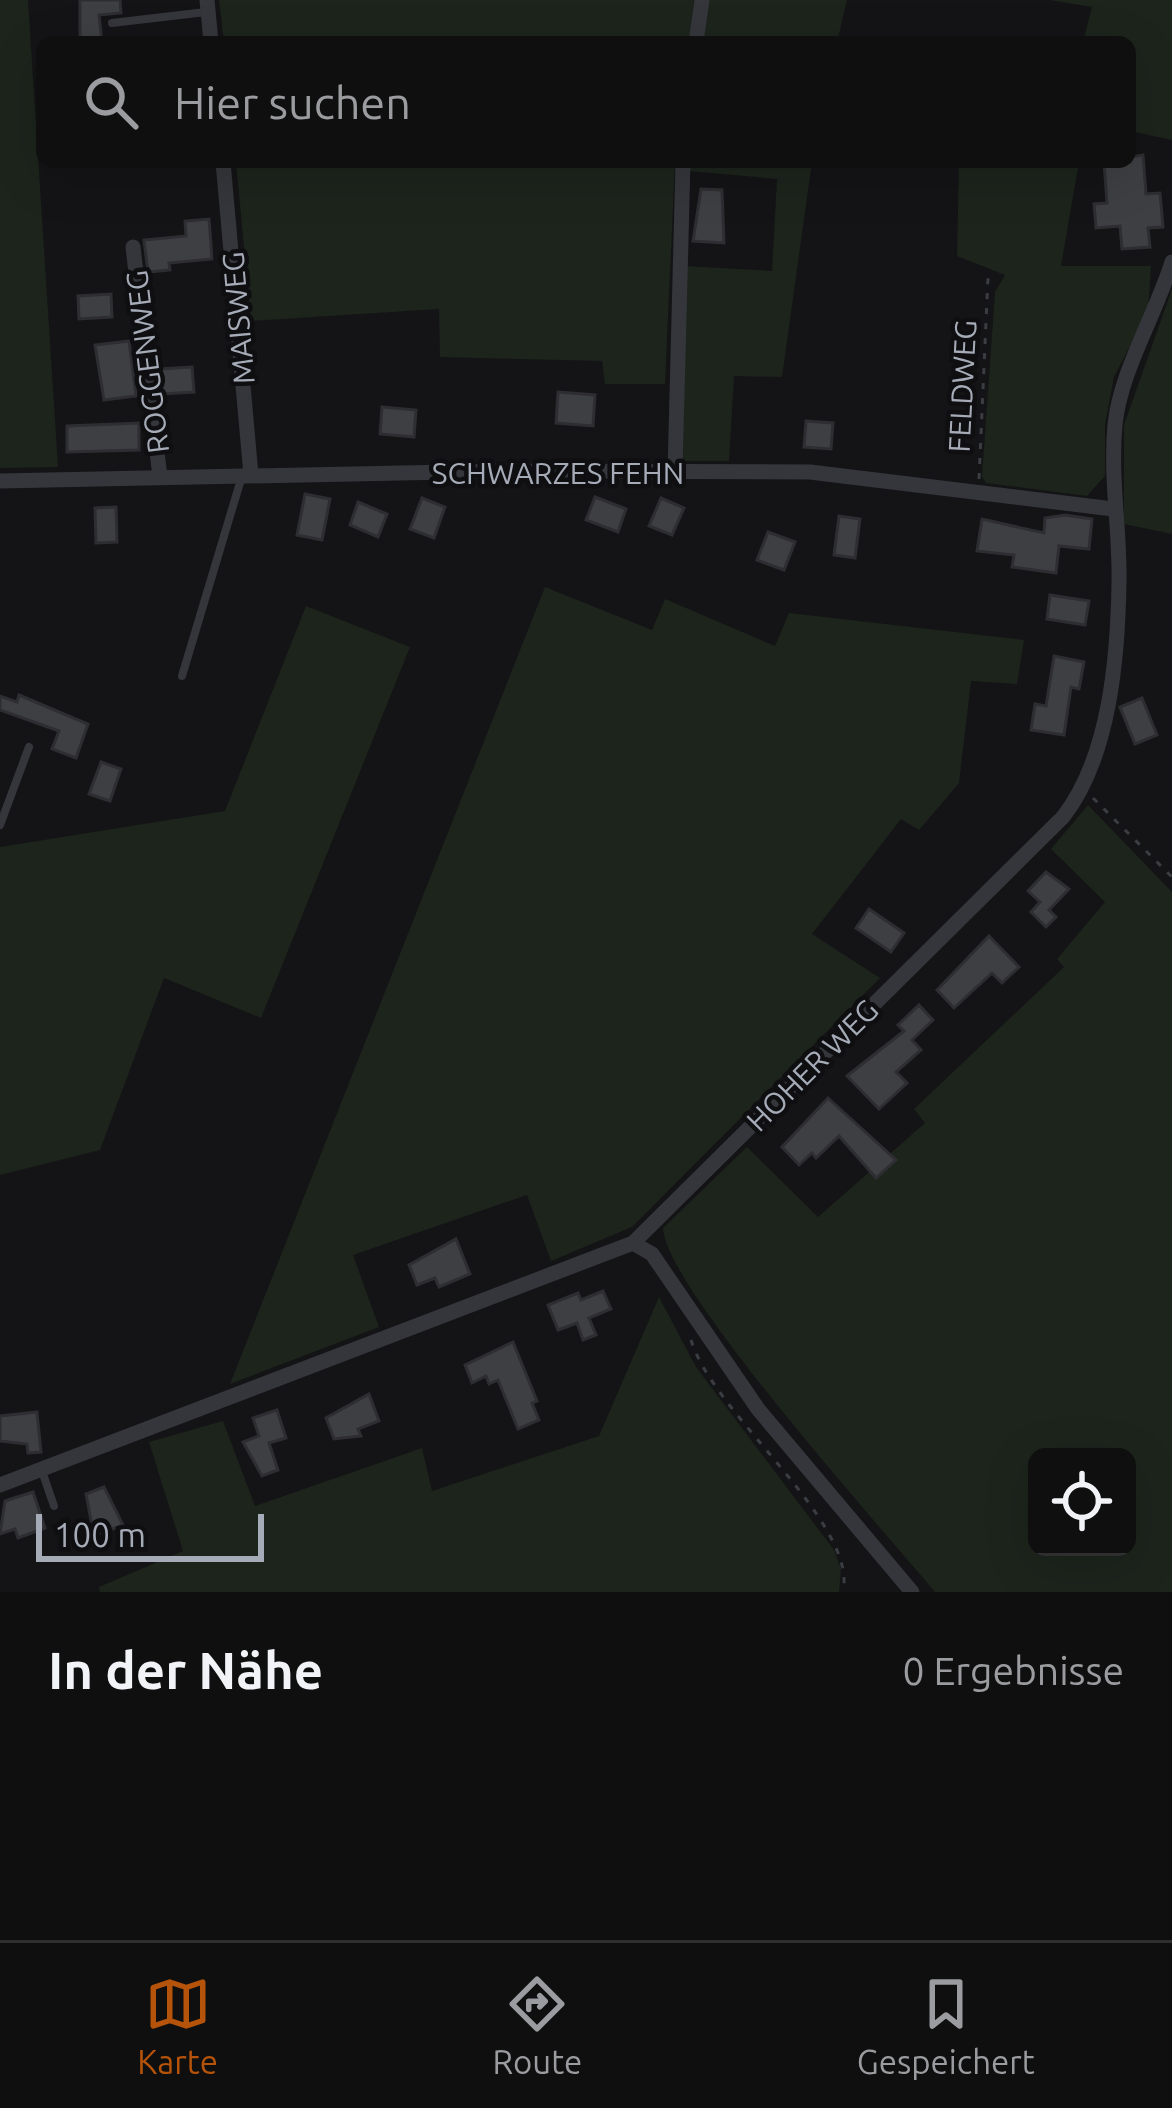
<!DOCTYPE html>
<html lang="de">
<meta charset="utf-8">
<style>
body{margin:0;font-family:Ubuntu,sans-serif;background:#181819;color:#f1f3f6}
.controls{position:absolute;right:36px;bottom:36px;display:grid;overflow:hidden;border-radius:18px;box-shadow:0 12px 48px #0002}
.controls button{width:108px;height:108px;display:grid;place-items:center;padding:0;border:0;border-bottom:3px solid #2f2f30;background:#0f0f10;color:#f1f3f6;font:60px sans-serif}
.scale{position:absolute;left:36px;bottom:30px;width:228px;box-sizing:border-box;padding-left:12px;border:6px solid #a5abb7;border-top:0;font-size:33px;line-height:42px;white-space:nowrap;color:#a5abb7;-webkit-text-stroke:9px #0f0f11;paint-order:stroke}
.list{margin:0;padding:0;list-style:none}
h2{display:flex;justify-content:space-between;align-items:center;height:156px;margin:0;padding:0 48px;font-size:51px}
h2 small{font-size:39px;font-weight:400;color:#9b9c9f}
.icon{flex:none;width:66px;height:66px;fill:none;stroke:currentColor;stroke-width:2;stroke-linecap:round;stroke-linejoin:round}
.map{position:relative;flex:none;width:1172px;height:1592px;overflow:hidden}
.search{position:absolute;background:#0f0f10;box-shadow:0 12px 48px #0002;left:36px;right:36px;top:36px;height:132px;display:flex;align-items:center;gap:30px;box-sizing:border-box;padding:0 42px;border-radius:18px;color:#9b9c9f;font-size:45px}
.sheet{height:348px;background:#0f0f10}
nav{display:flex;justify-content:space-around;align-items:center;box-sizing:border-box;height:168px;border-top:3px solid #2f2f30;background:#0f0f10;font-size:33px;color:#9b9c9f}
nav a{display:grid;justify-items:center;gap:6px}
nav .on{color:#b45309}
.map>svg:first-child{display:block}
.green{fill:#1c241c;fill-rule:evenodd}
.building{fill:#3e3f43;stroke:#2e2e32;stroke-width:3}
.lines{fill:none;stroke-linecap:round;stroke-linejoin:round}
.path{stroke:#3a3d42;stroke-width:3;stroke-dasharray:6 9;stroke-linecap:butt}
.service{stroke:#34363b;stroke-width:8}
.minor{stroke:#34363b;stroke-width:15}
.labels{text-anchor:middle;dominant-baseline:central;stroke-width:9;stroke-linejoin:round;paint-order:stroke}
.street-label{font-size:30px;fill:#a5abb7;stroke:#0f0f11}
</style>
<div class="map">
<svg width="1172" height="1592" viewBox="0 0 1172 1592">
<rect width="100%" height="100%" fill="#141416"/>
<g class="green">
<path d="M 0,0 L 28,0 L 58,467 L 0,468 Z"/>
<path d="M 219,0 L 694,0 L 689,42 L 224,42 Z"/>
<path d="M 709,0 L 847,0 L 837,42 L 703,42 Z"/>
<path d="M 1050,0 L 1172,0 L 1172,140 L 1130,131 L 1130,42 L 1083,42 L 1092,7 Z"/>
<path d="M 236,162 L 675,162 L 665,384 L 605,384 L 602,361 L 440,357 L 439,309 L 251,321 Z"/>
<path d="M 690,162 L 812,162 L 782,377 L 734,376 L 729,461 L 683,461 L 685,266 L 772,271 L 777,179 L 689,171 Z"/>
<path d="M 959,162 L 1079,162 L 1061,266 L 1151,266 L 1148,311 L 1114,377 L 1105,425 L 1105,476 L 1087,496 L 986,483 L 982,477 L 995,292 L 1005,275 L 957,256 Z"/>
<path d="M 1172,289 L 1172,534 L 1124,524 L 1124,425 Z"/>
<path d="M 545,587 L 652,630 L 665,599 L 775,646 L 789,613 L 1024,640 L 1017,684 L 971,681 L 959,783 L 919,830 L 901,819 L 812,934 L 880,978 L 632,1227 L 551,1261 L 527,1195 L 353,1255 L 379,1327 L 230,1384 Z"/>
<path d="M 306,606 L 410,647 L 261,1018 L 164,978 L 100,1150 L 0,1175 L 0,847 L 225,811 Z"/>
<path d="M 1088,805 L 1172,892 L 1172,1592 L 935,1592 C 886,1533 664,1286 663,1228 L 747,1147 L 818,1217 L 925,1123 L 914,1109 L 1064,967 L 1057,959 L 1105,902 L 1051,849 ZM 1037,1457 L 1127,1457 L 1127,1547 L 1037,1547 Z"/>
<path d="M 659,1297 L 696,1367 L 834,1550 L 841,1569 L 839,1592 L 100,1592 L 99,1587 L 183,1551 L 149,1442 L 223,1421 L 255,1506 L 422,1448 L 432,1491 L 599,1436 Z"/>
</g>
<g class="building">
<path d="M 80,0 L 120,0 L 121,13 L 99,15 L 102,42 L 80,42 Z"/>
<path d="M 1143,155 L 1146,194 L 1160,193 L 1163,227 L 1148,228 L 1150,247 L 1122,249 L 1120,226 L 1096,228 L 1094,204 L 1107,203 L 1104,162 L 1130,162 L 1130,157 Z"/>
<path d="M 701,189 L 722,190 L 724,243 L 693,241 Z"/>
<path d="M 209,219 L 212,259 L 169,263 L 170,270 L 148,272 L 144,240 L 186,236 L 185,221 Z"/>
<path d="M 111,294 L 112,317 L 79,319 L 78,296 Z"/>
<path d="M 129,341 L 136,396 L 104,400 L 95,345 Z"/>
<path d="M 192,367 L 194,392 L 162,394 L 160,369 Z"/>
<path d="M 558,392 L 595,395 L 593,426 L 556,423 Z"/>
<path d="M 382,407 L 416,410 L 414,437 L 380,434 Z"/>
<path d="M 806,421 L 833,423 L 831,449 L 804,447 Z"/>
<path d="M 139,423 L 139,450 L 67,452 L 67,426 Z"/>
<path d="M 305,494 L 330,499 L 322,540 L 297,535 Z"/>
<path d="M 595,497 L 626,509 L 618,532 L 586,520 Z"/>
<path d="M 422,498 L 445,507 L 434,538 L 410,529 Z"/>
<path d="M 661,498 L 684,508 L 672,535 L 649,526 Z"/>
<path d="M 358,502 L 387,514 L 378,537 L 350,525 Z"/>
<path d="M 116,507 L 117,542 L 96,543 L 95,508 Z"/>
<path d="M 1065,515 L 1092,519 L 1089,549 L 1059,546 L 1056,573 L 1012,567 L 1014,555 L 977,551 L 982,519 L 1044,533 L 1045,518 Z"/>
<path d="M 839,516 L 860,519 L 855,558 L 834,555 Z"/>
<path d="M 768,532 L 795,542 L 784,570 L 757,560 Z"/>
<path d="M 1050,595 L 1089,601 L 1085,625 L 1047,619 Z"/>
<path d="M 1054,656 L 1084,662 L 1079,689 L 1071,687 L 1064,735 L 1031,730 L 1035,704 L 1046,706 Z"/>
<path d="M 19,695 L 88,724 L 76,758 L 52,749 L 59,731 L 0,710 L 0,696 L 17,702 Z"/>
<path d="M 1142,698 L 1157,735 L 1135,744 L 1120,707 Z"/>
<path d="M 101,762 L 121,769 L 110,801 L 89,794 Z"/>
<path d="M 1046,872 L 1069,889 L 1049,910 L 1056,917 L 1046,927 L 1031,912 L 1040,902 L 1028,891 Z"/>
<path d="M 869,909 L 904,933 L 891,952 L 856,928 Z"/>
<path d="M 989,936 L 1019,967 L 1002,983 L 992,973 L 954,1008 L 937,990 Z"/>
<path d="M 919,1005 L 933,1020 L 912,1040 L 921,1050 L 896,1072 L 907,1083 L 879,1109 L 847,1076 L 904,1031 L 898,1025 Z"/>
<path d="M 828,1098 L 896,1160 L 876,1178 L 839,1136 L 816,1158 L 812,1153 L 799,1165 L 782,1147 Z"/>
<path d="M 456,1239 L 470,1274 L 439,1287 L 435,1278 L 417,1285 L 409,1265 Z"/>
<path d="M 603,1291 L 611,1309 L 589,1318 L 596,1335 L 583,1340 L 577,1323 L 558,1330 L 548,1305 L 578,1293 L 581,1300 Z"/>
<path d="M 513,1342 L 537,1401 L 532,1403 L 539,1420 L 518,1429 L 498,1380 L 489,1384 L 486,1376 L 472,1383 L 465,1365 Z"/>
<path d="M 369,1394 L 379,1421 L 358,1429 L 361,1436 L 334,1439 L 326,1418 Z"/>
<path d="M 277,1410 L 286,1438 L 269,1443 L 278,1470 L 262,1476 L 243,1442 L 259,1436 L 253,1418 Z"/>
<path d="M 37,1412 L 41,1452 L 28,1453 L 27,1444 L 0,1441 L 0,1416 Z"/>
<path d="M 104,1487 L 123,1525 L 94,1536 L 86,1494 Z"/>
<path d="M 33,1492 L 45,1528 L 18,1538 L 15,1529 L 0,1534 L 5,1501 Z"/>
</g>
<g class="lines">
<g class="path">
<path d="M 979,479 L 988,277"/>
<path d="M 1093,798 L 1172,877"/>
<path d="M 691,1340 C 713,1414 858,1522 843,1592"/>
</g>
<g class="service">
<path d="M 112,23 L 206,12"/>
<path d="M 182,676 L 242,476"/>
<path d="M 0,825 L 29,747"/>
<path d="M 42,1471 L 54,1506"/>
</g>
<g class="minor">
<path d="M 207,0 L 211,42"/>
<path d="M 696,42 L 702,0"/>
<path d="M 223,162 L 251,475"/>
<path d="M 133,247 L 160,477"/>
<path d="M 675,473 L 683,162"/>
<path d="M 0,481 L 499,471 L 810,472 L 1113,509"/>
<path d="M 633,1243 L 652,1254 L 758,1409 L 912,1592"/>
<path d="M 0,1485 L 633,1243 L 1063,817 C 1110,757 1118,656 1119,581 C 1120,529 1110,478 1115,425 C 1120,372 1156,314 1172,262"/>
</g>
</g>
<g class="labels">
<g class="street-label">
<text transform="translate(238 318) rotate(-95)">MAISWEG</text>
<text transform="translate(147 362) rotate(-97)">ROGGENWEG</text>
<text transform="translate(962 386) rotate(-87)">FELDWEG</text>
<text x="558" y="473">SCHWARZES FEHN</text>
<text transform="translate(812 1065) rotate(-45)">HOHER WEG</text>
</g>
</g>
</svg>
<div class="controls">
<button><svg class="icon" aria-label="locate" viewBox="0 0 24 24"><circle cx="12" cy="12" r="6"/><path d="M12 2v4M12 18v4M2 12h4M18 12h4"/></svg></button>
</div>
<div class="scale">100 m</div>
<div class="search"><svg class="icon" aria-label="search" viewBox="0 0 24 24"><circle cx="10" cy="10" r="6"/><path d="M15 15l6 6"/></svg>Hier suchen</div>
</div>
<section class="sheet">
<h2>In der Nähe<small>0 Ergebnisse</small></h2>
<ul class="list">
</ul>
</section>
<nav>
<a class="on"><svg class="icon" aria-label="map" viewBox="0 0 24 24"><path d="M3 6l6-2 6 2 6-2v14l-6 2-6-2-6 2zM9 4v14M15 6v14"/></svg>Karte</a>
<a><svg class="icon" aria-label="directions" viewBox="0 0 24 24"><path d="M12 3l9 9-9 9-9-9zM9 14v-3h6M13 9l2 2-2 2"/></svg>Route</a>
<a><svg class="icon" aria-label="saved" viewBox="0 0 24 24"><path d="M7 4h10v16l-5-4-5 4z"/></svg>Gespeichert</a>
</nav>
